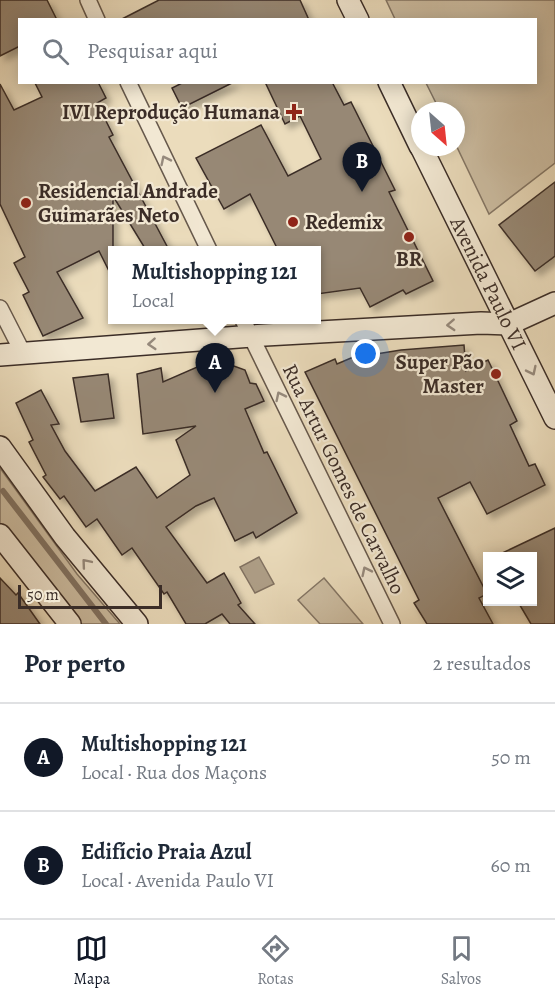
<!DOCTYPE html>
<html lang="pt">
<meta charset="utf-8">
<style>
body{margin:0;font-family:Alegreya,serif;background:#f6f6f7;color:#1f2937}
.controls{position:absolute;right:18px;bottom:18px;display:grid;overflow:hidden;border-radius:0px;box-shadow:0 3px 15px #0003}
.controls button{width:54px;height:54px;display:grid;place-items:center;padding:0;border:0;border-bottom:2px solid #e0e1e3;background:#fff;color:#1f2937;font:30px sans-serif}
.compass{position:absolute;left:411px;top:102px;width:54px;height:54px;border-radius:50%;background:#fff;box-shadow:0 3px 15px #0003;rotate:153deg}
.scale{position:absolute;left:18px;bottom:15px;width:144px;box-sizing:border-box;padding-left:6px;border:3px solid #3b2d27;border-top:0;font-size:16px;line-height:21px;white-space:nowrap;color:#3b2d27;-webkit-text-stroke:4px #f2e8d3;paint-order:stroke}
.you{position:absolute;left:366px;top:354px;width:21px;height:21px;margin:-15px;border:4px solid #fff;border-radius:50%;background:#1a73e8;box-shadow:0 0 0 9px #1a73e833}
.badge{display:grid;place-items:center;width:39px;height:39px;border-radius:50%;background:#111827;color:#fff;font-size:20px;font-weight:700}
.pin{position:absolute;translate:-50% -50px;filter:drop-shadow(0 2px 3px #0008)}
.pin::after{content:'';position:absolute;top:32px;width:21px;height:18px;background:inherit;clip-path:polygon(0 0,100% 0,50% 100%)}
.popup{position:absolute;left:108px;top:246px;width:213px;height:78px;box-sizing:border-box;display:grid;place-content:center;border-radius:0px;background:#fff;filter:drop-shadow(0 2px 4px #0005);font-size:20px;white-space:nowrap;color:#747a83}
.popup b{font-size:22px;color:#1f2937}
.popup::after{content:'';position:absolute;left:50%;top:100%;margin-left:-12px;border:12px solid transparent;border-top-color:#fff}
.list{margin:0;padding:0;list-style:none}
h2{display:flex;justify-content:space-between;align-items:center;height:78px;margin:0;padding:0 24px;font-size:26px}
h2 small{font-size:20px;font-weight:400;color:#747a83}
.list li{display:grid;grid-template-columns:39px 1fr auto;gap:18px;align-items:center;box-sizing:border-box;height:108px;padding:0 24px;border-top:2px solid #e0e1e3}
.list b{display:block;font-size:22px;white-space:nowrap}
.list p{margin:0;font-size:20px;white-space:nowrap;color:#747a83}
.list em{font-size:20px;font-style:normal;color:#747a83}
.icon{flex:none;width:33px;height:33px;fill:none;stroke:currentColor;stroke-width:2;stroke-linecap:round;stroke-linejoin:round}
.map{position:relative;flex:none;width:555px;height:624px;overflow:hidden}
.search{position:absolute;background:#fff;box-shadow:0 3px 15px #0003;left:18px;right:18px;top:18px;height:66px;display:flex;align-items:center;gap:15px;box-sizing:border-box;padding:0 21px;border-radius:0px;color:#747a83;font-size:22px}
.sheet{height:294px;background:#fff}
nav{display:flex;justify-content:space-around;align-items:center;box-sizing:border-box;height:84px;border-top:2px solid #e0e1e3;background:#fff;font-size:16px;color:#747a83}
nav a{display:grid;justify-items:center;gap:3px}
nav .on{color:#111827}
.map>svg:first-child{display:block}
.green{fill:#cdbea3;stroke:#847665;stroke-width:1.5}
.water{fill:#afa089;stroke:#817262;stroke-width:1.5}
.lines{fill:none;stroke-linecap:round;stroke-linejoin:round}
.stream{stroke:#817262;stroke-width:6}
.building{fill:#978874;stroke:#3b2d27;stroke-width:1.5;filter:url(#shadow)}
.lane-casing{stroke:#67594c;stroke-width:10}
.street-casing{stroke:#67594c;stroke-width:18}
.secondary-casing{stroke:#3b2d27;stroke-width:24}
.lane{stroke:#f2e8d3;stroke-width:8}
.street{stroke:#f2e8d3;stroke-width:15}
.secondary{stroke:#f2e8d3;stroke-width:21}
.oneway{stroke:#968a7d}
.poi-dot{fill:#8f2418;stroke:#f2e8d3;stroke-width:2}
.labels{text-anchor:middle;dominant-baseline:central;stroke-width:4.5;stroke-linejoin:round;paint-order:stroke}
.poi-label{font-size:21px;font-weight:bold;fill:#3b2d27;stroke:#f2e8d3;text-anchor:end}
.street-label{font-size:21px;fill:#3b2d27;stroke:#f2e8d3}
</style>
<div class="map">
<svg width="555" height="624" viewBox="0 0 555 624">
<defs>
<filter id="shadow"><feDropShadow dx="5" dy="5" stdDeviation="3" flood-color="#0004"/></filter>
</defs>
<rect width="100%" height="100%" fill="#ebdcbc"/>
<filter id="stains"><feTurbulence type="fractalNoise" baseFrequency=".00333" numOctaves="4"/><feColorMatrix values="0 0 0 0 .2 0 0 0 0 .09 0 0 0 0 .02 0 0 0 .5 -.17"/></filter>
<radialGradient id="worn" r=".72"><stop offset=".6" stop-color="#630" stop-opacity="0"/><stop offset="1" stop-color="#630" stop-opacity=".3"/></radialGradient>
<g class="green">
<path d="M 386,0 L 555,0 L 555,163 L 489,214 L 456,145 L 456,111 L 440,111 L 426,83 L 536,82 L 536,20 L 395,19 Z"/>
<path d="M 0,468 L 77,574 L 120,624 L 77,624 L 0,525 Z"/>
<path d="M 324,578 L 363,624 L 320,624 L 298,600 Z"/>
</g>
<path class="water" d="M 259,557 L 274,584 L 255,593 L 240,567 Z"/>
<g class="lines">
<path class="stream" d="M 3,491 L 106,624"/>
</g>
<g class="building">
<path d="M 0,0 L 47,0 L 57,20 L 20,20 L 20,46 L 0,56 Z"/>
<path d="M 159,0 L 300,0 L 309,20 L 120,20 Z"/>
<path d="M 98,82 L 106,98 L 97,103 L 113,135 L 109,137 L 169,250 L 146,250 L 113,196 L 113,279 L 99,251 L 57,272 L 83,318 L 43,336 L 23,295 L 29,292 L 14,263 L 25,257 L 0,204 L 0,84 L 14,110 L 42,97 L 35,83 Z"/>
<path d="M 184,82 L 234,82 L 182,108 L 172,88 Z"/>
<path d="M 265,82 L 332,82 L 344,105 L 351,102 L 395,190 L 389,192 L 433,281 L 406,294 L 403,290 L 370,307 L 360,288 L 317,294 L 317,250 L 278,250 L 250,194 L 224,209 L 196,158 L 261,125 L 288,176 L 321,159 L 300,116 L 285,124 Z"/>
<path d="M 555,182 L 555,256 L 535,271 L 499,225 Z"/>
<path d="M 464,345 L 466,371 L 488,360 L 517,421 L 510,425 L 529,466 L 535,464 L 545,485 L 487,514 L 470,482 L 438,498 L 487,594 L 479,598 L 493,624 L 427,624 L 414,603 L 419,600 L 305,372 L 335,359 L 337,364 L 351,358 L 401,350 Z"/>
<path d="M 220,361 L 245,370 L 250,383 L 256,384 L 264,401 L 245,409 L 264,453 L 267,452 L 271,460 L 297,513 L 256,538 L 253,532 L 235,541 L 214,498 L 196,506 L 166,527 L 207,583 L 224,573 L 241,603 L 238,605 L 255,624 L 230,624 L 222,614 L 205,624 L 186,624 L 167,592 L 164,594 L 132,548 L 122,555 L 97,519 L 86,527 L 64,496 L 60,499 L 43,477 L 46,475 L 29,442 L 33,440 L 16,403 L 41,390 L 59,424 L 51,425 L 65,451 L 95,491 L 136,467 L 157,498 L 190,475 L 176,440 L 196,426 L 143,434 L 137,374 L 161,368 L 163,382 L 204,364 L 209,367 Z"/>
<path d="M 108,374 L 114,418 L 81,422 L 73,378 Z"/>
<path d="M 555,528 L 555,624 L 531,624 L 518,602 L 532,602 L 532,556 L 496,556 Z"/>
<path d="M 0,578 L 16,595 L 18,593 L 40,624 L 0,624 Z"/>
</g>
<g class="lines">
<g class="lane-casing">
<path id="lane" d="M 294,320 L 301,332"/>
</g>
<g class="street-casing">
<g id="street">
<path d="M 88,0 L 97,20"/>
<path d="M 128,82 L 209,250"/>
<path d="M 0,308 L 23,353"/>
<path d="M 243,320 L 392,624"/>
</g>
</g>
<g class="secondary-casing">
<g id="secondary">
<path d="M 348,0 L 358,20"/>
<path d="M 389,82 L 420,146"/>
<path id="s1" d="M 421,147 L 555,418"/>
<path d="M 0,355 L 265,335 L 481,323 L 509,324 L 555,303"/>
<path d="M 0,447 L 65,537 L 137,624"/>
<path d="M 0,535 L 70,624"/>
</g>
</g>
<use href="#lane" class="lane"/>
<use href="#street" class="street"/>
<use href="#secondary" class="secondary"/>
</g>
<defs><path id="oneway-chevron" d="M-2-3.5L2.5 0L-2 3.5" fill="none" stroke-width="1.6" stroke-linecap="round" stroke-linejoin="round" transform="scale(1.5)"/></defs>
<g class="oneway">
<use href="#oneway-chevron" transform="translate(165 160) rotate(-116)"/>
<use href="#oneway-chevron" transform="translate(451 325) rotate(177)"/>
<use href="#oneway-chevron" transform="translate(152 344) rotate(176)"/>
<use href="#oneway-chevron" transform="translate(532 371) rotate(64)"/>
<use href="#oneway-chevron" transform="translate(280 396) rotate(-116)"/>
<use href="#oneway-chevron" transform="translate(86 563) rotate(-130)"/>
<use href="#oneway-chevron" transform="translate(366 571) rotate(-116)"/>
</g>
<g class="poi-dot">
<path d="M291 103h6v6h6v6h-6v6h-6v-6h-6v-6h6z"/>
<circle cx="26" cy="203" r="6"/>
<circle cx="293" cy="222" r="6"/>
<circle cx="409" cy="237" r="6"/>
<circle cx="496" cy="374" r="6"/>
</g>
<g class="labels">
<g class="poi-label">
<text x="280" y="112">IVI Reprodução Humana</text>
<text x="38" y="191" text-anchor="start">Residencial Andrade<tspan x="38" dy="24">Guimarães Neto</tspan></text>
<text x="305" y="222" text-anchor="start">Redemix</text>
<text x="409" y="259" text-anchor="middle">BR</text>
<text x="484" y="362">Super Pão<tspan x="484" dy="24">Master</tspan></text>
</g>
<g class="street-label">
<text stroke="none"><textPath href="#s1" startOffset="152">Avenida Paulo VI</textPath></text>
<text transform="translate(344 479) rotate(64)">Rua Artur Gomes de Carvalho</text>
</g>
</g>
<rect width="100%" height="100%" filter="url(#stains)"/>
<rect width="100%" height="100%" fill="url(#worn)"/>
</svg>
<div class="controls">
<button><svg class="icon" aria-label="layers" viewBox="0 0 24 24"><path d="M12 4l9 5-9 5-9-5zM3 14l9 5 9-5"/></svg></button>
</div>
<svg class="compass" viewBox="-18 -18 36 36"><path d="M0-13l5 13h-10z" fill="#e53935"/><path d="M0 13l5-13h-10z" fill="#747a83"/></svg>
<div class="scale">50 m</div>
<div class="you"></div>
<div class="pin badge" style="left:215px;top:393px">A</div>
<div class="popup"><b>Multishopping 121</b>Local</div>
<div class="pin badge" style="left:362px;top:192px">B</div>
<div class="search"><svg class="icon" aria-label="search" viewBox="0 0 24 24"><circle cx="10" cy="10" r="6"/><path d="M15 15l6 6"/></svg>Pesquisar aqui</div>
</div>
<section class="sheet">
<h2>Por perto<small>2 resultados</small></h2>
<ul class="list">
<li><span class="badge">A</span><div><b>Multishopping 121</b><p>Local · Rua dos Maçons</p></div><em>50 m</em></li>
<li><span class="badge">B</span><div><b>Edifício Praia Azul</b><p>Local · Avenida Paulo VI</p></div><em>60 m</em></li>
</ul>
</section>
<nav>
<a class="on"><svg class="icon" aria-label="map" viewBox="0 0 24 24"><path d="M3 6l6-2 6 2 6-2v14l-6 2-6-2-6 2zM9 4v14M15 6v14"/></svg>Mapa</a>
<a><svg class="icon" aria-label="directions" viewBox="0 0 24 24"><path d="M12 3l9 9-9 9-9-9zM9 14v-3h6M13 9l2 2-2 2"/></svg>Rotas</a>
<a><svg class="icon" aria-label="saved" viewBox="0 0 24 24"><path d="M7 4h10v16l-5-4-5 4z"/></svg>Salvos</a>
</nav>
